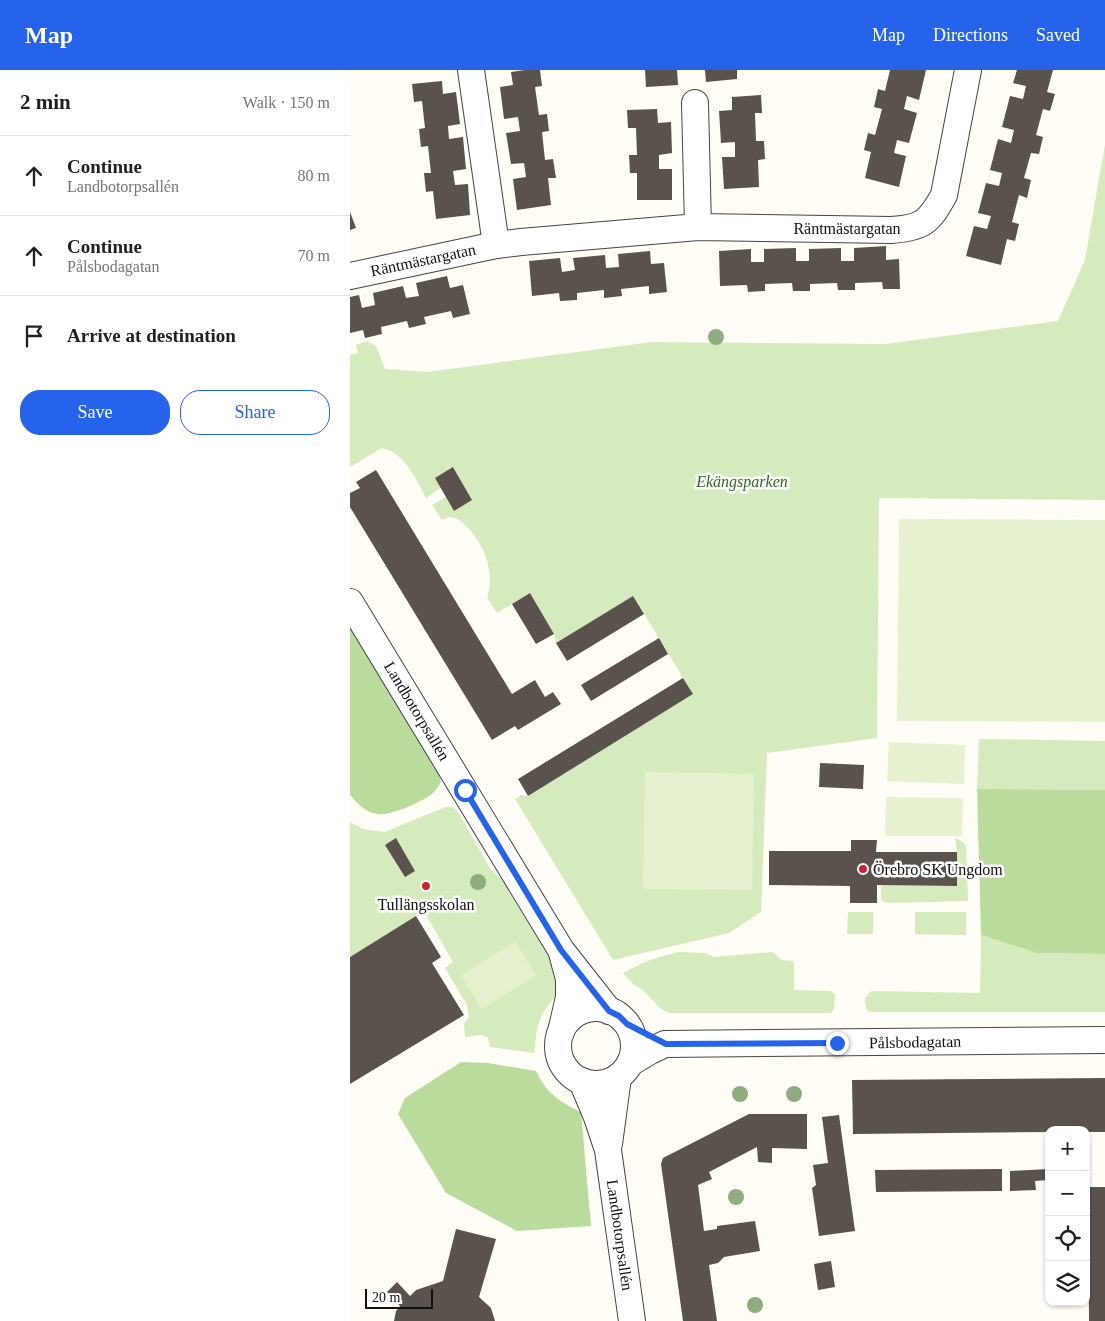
<!DOCTYPE html>
<meta charset="utf-8">
<style>
body{margin:0;font-family:"Times New Roman",serif;background:#f6f6f6;color:#202124}
.controls{position:absolute;right:15px;bottom:15px;display:grid;overflow:hidden;border-radius:10px;box-shadow:0 1px 4px #0004}
.controls button{width:45px;height:45px;display:grid;place-items:center;padding:0;border:0;border-bottom:1px solid #e0e0e0;background:#fff;color:#202124;font:25px sans-serif}
.scale{position:absolute;left:15px;bottom:12px;width:68px;box-sizing:border-box;padding-left:5px;border:2px solid #111;border-top:0;font-size:14px;line-height:18px;white-space:nowrap;color:#111;-webkit-text-stroke:4px #fff;paint-order:stroke}
.stop{position:absolute;width:15px;height:15px;margin:-11px;border:4px solid #2563eb;border-radius:50%;background:#fff}
.stop.end{background:#2563eb;border-color:#fff;box-shadow:0 1px 5px #0008}
.list{margin:0;padding:0;list-style:none}
h2{display:flex;justify-content:space-between;align-items:center;height:65px;margin:0;padding:0 20px;font-size:21px}
h2 small{font-size:16px;font-weight:400;color:#757577}
.list li{display:grid;grid-template-columns:32px 1fr auto;gap:15px;align-items:center;box-sizing:border-box;height:80px;padding:0 20px;border-top:1px solid #e0e0e0}
.list b{display:block;font-size:19px;white-space:nowrap}
.list p{margin:0;font-size:16px;white-space:nowrap;color:#757577}
.list em{font-size:16px;font-style:normal;color:#757577}
.actions{display:flex;gap:10px;padding:15px 20px}
.actions a{flex:1;padding:11px 0;border:1px solid #2563eb;border-radius:20px;text-align:center;font-size:18px;color:#2563eb}
.actions .main{background:#2563eb;color:#fff}
.icon{flex:none;width:28px;height:28px;fill:none;stroke:currentColor;stroke-width:2;stroke-linecap:round;stroke-linejoin:round}
.map{position:relative;flex:none;width:755px;height:1251px;overflow:hidden}
header{display:flex;align-items:center;gap:30px;box-sizing:border-box;height:70px;padding:0 25px;background:#2563eb;color:#fff}
header strong{font-size:24px}
nav{display:flex;gap:28px;margin-inline-start:auto;font-size:18px}
main{display:flex}
aside{flex:1;background:#fff}
.map>svg:first-child{display:block}
.green{fill:#d5ebbd}
.forest{fill:#b9dc9c}
.pitch{fill:#e6f2cf}
.building{fill:#5a524d}
.lines{fill:none;stroke-linecap:round;stroke-linejoin:round}
.minor-casing{stroke:#444;stroke-width:28}
.minor{stroke:#fff;stroke-width:26}
.tree{fill:#8dad7f}
.route{stroke:#2563eb;stroke-width:6}
.poi-dot{fill:#c4262e;stroke:#fff;stroke-width:2}
.labels{text-anchor:middle;dominant-baseline:central;stroke-width:5;stroke-linejoin:round;paint-order:stroke}
.street-label{font-size:16px;fill:#111;stroke:#fff}
.park-label{font-size:16px;font-style:italic;fill:#2f6b1f;stroke:#fff}
.poi-label{font-size:16px;fill:#111;stroke:#fff;text-anchor:start}
</style>
<header>
<strong>Map</strong>
<nav><a>Map</a><a>Directions</a><a>Saved</a></nav>
</header>
<main>
<aside>
<h2>2 min<small>Walk · 150 m</small></h2>
<ul class="list">
<li><svg class="icon" aria-label="ahead" viewBox="0 0 24 24"><path d="M12 20V5M6 11l6-6 6 6"/></svg><div><b>Continue</b><p>Landbotorpsallén</p></div><em>80 m</em></li>
<li><svg class="icon" aria-label="ahead" viewBox="0 0 24 24"><path d="M12 20V5M6 11l6-6 6 6"/></svg><div><b>Continue</b><p>Pålsbodagatan</p></div><em>70 m</em></li>
<li><svg class="icon" aria-label="arrive" viewBox="0 0 24 24"><path d="M6 21V4h12l-3 4 3 4H6"/></svg><div><b>Arrive at destination</b></div></li>
</ul>
<div class="actions"><a class="main">Save</a><a>Share</a></div>
</aside>
<div class="map">
<svg width="755" height="1251" viewBox="0 0 755 1251">
<rect width="100%" height="100%" fill="#fffdf5"/>
<g class="green">
<path d="M 755,74 L 755,430 L 529,428 L 527,668 L 417,683 L 411,842 L 379,863 L 263,890 L 165,729 L 171,725 L 178,726 L 343,624 L 283,526 L 206,573 L 204,564 L 180,523 L 147,543 L 137,528 C 139,522 140,515 140,509 C 140,500 137,490 134,482 C 129,471 113,446 99,447 C 97,448 94,449 92,450 L 82,435 L 96,427 L 104,440 L 122,430 L 104,398 L 91,418 L 76,428 C 65,408 55,383 32,378 L 0,397 L 0,285 L 8,283 L 6,275 L 17,271 L 26,276 L 35,299 L 78,302 L 302,272 L 536,274 L 708,251 L 735,190 Z"/>
<path d="M 629,669 L 755,671 L 755,720 L 627,719 Z"/>
<path d="M 96,737 L 103,737 L 110,745 L 141,800 L 160,816 L 199,879 L 209,920 C 205,928 198,935 193,943 C 186,955 186,969 184,983 L 140,977 L 138,968 L 132,965 L 115,967 L 114,954 L 119,947 L 117,935 L 95,898 L 103,892 L 72,838 L 66,846 L 0,887 L 0,752 L 13,759 L 34,762 Z"/>
<path d="M 605,767 L 614,773 L 616,776 L 618,831 L 538,833 L 534,832 L 531,829 L 531,815 L 607,816 L 607,782 Z"/>
<path d="M 498,842 L 523,842 L 523,864 L 497,864 Z"/>
<path d="M 565,842 L 616,842 L 616,865 L 565,864 Z"/>
<path d="M 631,865 L 687,883 L 755,884 L 755,942 L 519,942 L 516,939 L 515,928 L 521,921 L 630,923 Z"/>
<path d="M 329,882 L 355,883 L 364,887 L 423,882 L 431,890 L 444,891 L 444,920 L 481,921 L 485,925 L 484,939 L 481,943 L 319,943 L 311,939 L 293,920 L 284,915 L 273,903 C 291,893 309,886 329,882 Z"/>
</g>
<g class="forest">
<path d="M 0,551 L 88,696 L 91,712 C 89,716 86,720 82,724 C 71,732 41,746 28,744 C 16,743 7,733 0,725 Z"/>
<path d="M 627,719 L 755,720 L 755,884 L 687,883 L 631,865 Z"/>
<path d="M 111,992 L 138,993 L 186,1001 C 196,1023 210,1032 231,1042 L 241,1156 L 167,1161 L 96,1123 L 48,1044 L 55,1028 Z"/>
</g>
<g class="pitch">
<path d="M 549,449 L 755,450 L 755,652 L 547,651 Z"/>
<path d="M 539,672 L 615,675 L 614,714 L 537,711 Z"/>
<path d="M 295,702 L 404,704 L 402,820 L 293,819 Z"/>
<path d="M 536,727 L 613,728 L 612,766 L 535,766 Z"/>
<path d="M 165,872 L 186,905 L 132,939 L 111,905 Z"/>
</g>
<g class="building">
<path d="M 175,0 L 190,0 L 192,16 L 185,17 L 189,45 L 197,44 L 199,61 L 192,62 L 195,90 L 203,89 L 206,108 L 198,108 L 201,135 L 167,140 L 163,109 L 176,107 L 174,93 L 161,94 L 156,63 L 170,61 L 168,47 L 154,49 L 150,17 L 163,15 L 161,2 Z"/>
<path d="M 295,0 L 327,0 L 328,15 L 296,17 Z"/>
<path d="M 355,0 L 387,0 L 387,9 L 356,12 Z"/>
<path d="M 540,0 L 576,0 L 569,30 L 557,26 L 554,39 L 567,43 L 559,73 L 547,70 L 544,83 L 556,86 L 549,117 L 515,108 L 521,82 L 514,80 L 518,63 L 525,65 L 532,39 L 524,37 L 528,19 L 535,21 Z"/>
<path d="M 667,0 L 703,0 L 697,22 L 705,24 L 700,41 L 693,39 L 686,65 L 693,67 L 689,84 L 681,83 L 674,108 L 681,110 L 677,128 L 669,125 L 662,152 L 669,154 L 665,171 L 657,169 L 651,195 L 616,186 L 624,156 L 637,159 L 641,146 L 628,143 L 636,113 L 649,116 L 652,103 L 640,100 L 648,69 L 661,73 L 664,60 L 652,57 L 660,26 L 673,29 L 676,16 L 663,13 Z"/>
<path d="M 92,11 L 93,24 L 106,22 L 110,54 L 98,56 L 99,69 L 113,67 L 116,99 L 103,101 L 105,115 L 118,114 L 120,145 L 86,149 L 83,121 L 76,122 L 74,103 L 81,103 L 78,76 L 71,77 L 69,59 L 75,58 L 72,31 L 64,32 L 62,14 Z"/>
<path d="M 411,25 L 412,43 L 405,43 L 406,71 L 414,71 L 415,89 L 408,90 L 409,117 L 374,119 L 372,87 L 385,87 L 385,72 L 371,73 L 369,41 L 382,40 L 382,27 Z"/>
<path d="M 307,39 L 308,53 L 321,52 L 322,83 L 309,85 L 309,99 L 322,99 L 322,130 L 287,130 L 287,103 L 280,103 L 279,85 L 287,85 L 286,58 L 278,58 L 277,40 Z"/>
<path d="M 0,142 L 6,158 L 0,160 Z"/>
<path d="M 536,176 L 536,190 L 549,189 L 550,219 L 533,219 L 532,212 L 505,213 L 505,220 L 488,220 L 487,213 L 460,214 L 460,221 L 443,221 L 442,213 L 415,214 L 415,221 L 398,222 L 397,215 L 370,216 L 369,181 L 401,179 L 401,192 L 414,192 L 414,179 L 446,178 L 446,191 L 459,191 L 459,179 L 491,178 L 491,191 L 504,191 L 504,178 Z"/>
<path d="M 300,181 L 301,194 L 314,193 L 317,222 L 299,224 L 299,216 L 271,219 L 272,226 L 254,228 L 254,220 L 227,223 L 227,230 L 210,231 L 209,223 L 182,226 L 179,191 L 210,188 L 212,202 L 225,200 L 223,188 L 255,185 L 256,198 L 269,197 L 268,184 Z"/>
<path d="M 97,206 L 100,218 L 113,215 L 120,244 L 103,248 L 101,241 L 74,247 L 76,254 L 59,258 L 57,251 L 31,257 L 32,264 L 15,268 L 13,260 L 0,263 L 0,227 L 9,225 L 12,238 L 25,235 L 23,223 L 53,216 L 56,228 L 69,226 L 66,213 Z"/>
<path d="M 103,397 L 122,430 L 104,441 L 85,408 Z"/>
<path d="M 26,400 L 162,624 L 185,610 L 195,627 L 203,622 L 211,634 L 168,660 L 165,656 L 142,670 L 0,437 L 0,423 L 10,418 L 6,412 Z"/>
<path d="M 180,523 L 204,564 L 186,574 L 162,534 Z"/>
<path d="M 283,526 L 294,544 L 217,591 L 206,573 Z"/>
<path d="M 309,568 L 318,584 L 241,631 L 231,615 Z"/>
<path d="M 333,608 L 343,624 L 178,726 L 168,709 Z"/>
<path d="M 470,693 L 514,695 L 513,719 L 469,717 Z"/>
<path d="M 46,768 L 65,801 L 55,807 L 35,775 Z"/>
<path d="M 501,770 L 527,770 L 526,782 L 607,782 L 607,816 L 527,815 L 527,833 L 500,833 L 500,816 L 419,815 L 419,781 L 501,781 Z"/>
<path d="M 66,846 L 91,887 L 82,893 L 114,945 L 0,1014 L 0,887 Z"/>
<path d="M 755,1008 L 755,1062 L 736,1062 L 736,1060 L 699,1060 L 699,1062 L 503,1064 L 502,1010 Z"/>
<path d="M 399,1044 L 457,1044 L 457,1079 L 422,1078 L 422,1093 L 408,1092 L 407,1077 L 359,1102 L 362,1109 L 348,1115 L 354,1161 L 367,1159 L 367,1156 L 405,1151 L 410,1181 L 374,1187 L 368,1193 L 359,1195 L 367,1251 L 333,1251 L 311,1094 L 313,1088 Z"/>
<path d="M 489,1045 L 505,1161 L 469,1166 L 462,1118 L 466,1115 L 463,1095 L 478,1093 L 472,1047 Z"/>
<path d="M 652,1099 L 652,1121 L 526,1122 L 525,1100 Z"/>
<path d="M 698,1099 L 698,1110 L 685,1111 L 686,1120 L 660,1121 L 660,1101 Z"/>
<path d="M 738,1117 L 755,1117 L 755,1251 L 739,1251 Z"/>
<path d="M 106,1159 L 146,1169 L 129,1227 L 141,1238 L 145,1251 L 44,1251 L 46,1241 L 50,1236 L 37,1222 L 47,1212 L 60,1226 L 66,1220 L 93,1211 Z"/>
<path d="M 481,1191 L 485,1217 L 468,1220 L 464,1194 Z"/>
</g>
<g class="lines">
<g class="minor-casing">
<g id="minor">
<path d="M 121,0 L 146,175"/>
<path d="M 345,33 L 348,157"/>
<path d="M 0,206 L 146,175 L 171,172 L 348,157 L 541,160 C 573,158 579,152 594,125 L 618,0"/>
<path d="M 0,532 L 211,880 L 259,941"/>
<circle cx="246" cy="976" r="38"/>
<path d="M 211,962 L 219,927 L 219,909 L 212,883"/>
<path d="M 280,993 L 300,981 L 315,974 L 755,970"/>
<path d="M 232,1011 L 247,1047 L 258,1080 L 282,1251"/>
<path d="M 259,1074 L 268,1007"/>
</g>
</g>
<use href="#minor" class="minor"/>
</g>
<g class="tree">
<circle cx="366" cy="267" r="8"/>
<circle cx="128" cy="812" r="8"/>
<circle cx="390" cy="1024" r="8"/>
<circle cx="444" cy="1024" r="8"/>
<circle cx="386" cy="1127" r="8"/>
<circle cx="405" cy="1235" r="8"/>
</g>
<g class="lines">
<path class="route" d="M 115,720 L 211,880 L 259,941 L 269,946 L 277,954 L 316,974 L 487,973"/>
</g>
<g class="poi-dot">
<circle cx="513" cy="799" r="5"/>
<circle cx="76" cy="816" r="5"/>
</g>
<g class="labels">
<g class="street-label">
<text x="497" y="158">Räntmästargatan</text>
<text transform="translate(73 190) rotate(-12)">Räntmästargatan</text>
<text transform="translate(67 641) rotate(59)">Landbotorpsallén</text>
<text transform="translate(565 972) rotate(-1)">Pålsbodagatan</text>
<text transform="translate(270 1165) rotate(82)">Landbotorpsallén</text>
</g>
<g class="park-label">
<text x="392" y="411">Ekängsparken</text>
</g>
<g class="poi-label">
<text x="523" y="799">Örebro SK Ungdom</text>
<text x="76" y="834" text-anchor="middle">Tullängsskolan</text>
</g>
</g>
</svg>
<div class="controls">
<button>+</button>
<button>−</button>
<button><svg class="icon" aria-label="locate" viewBox="0 0 24 24"><circle cx="12" cy="12" r="6"/><path d="M12 2v4M12 18v4M2 12h4M18 12h4"/></svg></button>
<button><svg class="icon" aria-label="layers" viewBox="0 0 24 24"><path d="M12 4l9 5-9 5-9-5zM3 14l9 5 9-5"/></svg></button>
</div>
<div class="scale">20 m</div>
<div class="stop" style="left:115px;top:720px"></div>
<div class="stop end" style="left:487px;top:973px"></div>
</div>
</main>
